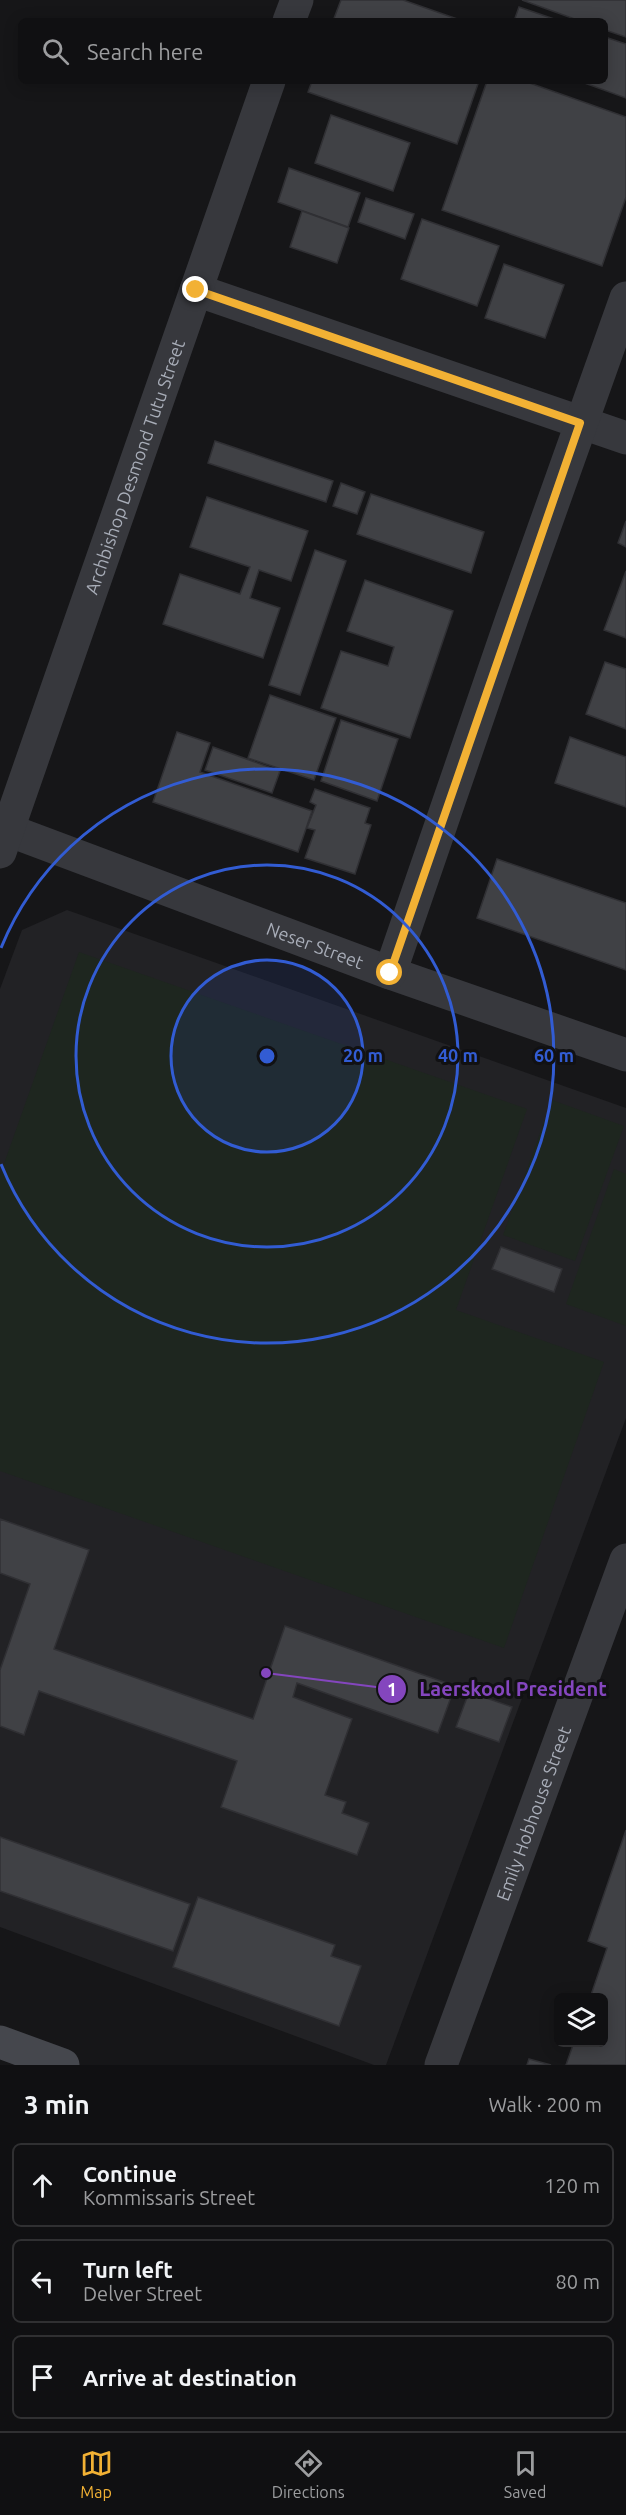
<!DOCTYPE html>
<meta charset="utf-8">
<style>
body{margin:0;font-family:Ubuntu,sans-serif;background:#19191b;color:#f1f3f6}
.controls{position:absolute;right:18px;bottom:18px;display:grid;overflow:hidden;border-radius:9px;box-shadow:0 3px 15px #0003}
.controls button{width:54px;height:54px;display:grid;place-items:center;padding:0;border:0;border-bottom:2px solid #303032;background:#101012;color:#f1f3f6;font:30px sans-serif}
.stop{position:absolute;width:18px;height:18px;margin:-14px;border:4px solid #f2b134;border-radius:50%;background:#fff}
.stop.end{background:#f2b134;border-color:#fff;box-shadow:0 2px 6px #0008}
.list{margin:0;padding:0;list-style:none}
h2{display:flex;justify-content:space-between;align-items:center;height:78px;margin:0;padding:0 24px;font-size:26px}
h2 small{font-size:20px;font-weight:400;color:#9c9d9f}
.list li{display:grid;grid-template-columns:39px 1fr auto;gap:18px;align-items:center;box-sizing:border-box;height:84px;margin:0 12px 12px;padding:0 12px;border:2px solid #303032;border-radius:9px}
.list b{display:block;font-size:22px;white-space:nowrap}
.list p{margin:0;font-size:20px;white-space:nowrap;color:#9c9d9f}
.list em{font-size:20px;font-style:normal;color:#9c9d9f}
.icon{flex:none;width:33px;height:33px;fill:none;stroke:currentColor;stroke-width:2;stroke-linecap:round;stroke-linejoin:round}
.map{position:relative;flex:none;width:626px;height:2065px;overflow:hidden}
.search{position:absolute;background:#101012;box-shadow:0 3px 15px #0003;left:18px;right:18px;top:18px;height:66px;display:flex;align-items:center;gap:15px;box-sizing:border-box;padding:0 21px;border-radius:9px;color:#9c9d9f;font-size:22px}
.sheet{height:366px;background:#101012}
nav{display:flex;justify-content:space-around;align-items:center;box-sizing:border-box;height:84px;border-top:2px solid #303032;background:#101012;font-size:16px;color:#9c9d9f}
nav a{display:grid;justify-items:center;gap:3px}
nav .on{color:#f2b134}
.map>svg:first-child{display:block}
.built{fill:#222225}
.green{fill:#1e261f}
.building{fill:#404145;stroke:#303034;stroke-width:1.5}
.lines{fill:none;stroke-linecap:round;stroke-linejoin:round}
.street{stroke:#37383d;stroke-width:33}
.secondary{stroke:#45474d;stroke-width:33}
.route{stroke:#f2b134;stroke-width:8}
.ring{fill:none;stroke:#325cd3;stroke-width:3}
.labels{text-anchor:middle;dominant-baseline:central;stroke-width:6;stroke-linejoin:round;paint-order:stroke}
.street-label{font-size:18px;fill:#a8adb8;stroke:#111113}
.centre{fill:#325cd3;stroke:#111113;stroke-width:3}
.ring-label{font-size:18px;text-anchor:middle;font-weight:bold;fill:#325cd3;stroke:#111113;stroke-width:6;stroke-linejoin:round;paint-order:stroke}
.leader{fill:none;stroke:#8446be;stroke-width:2}
.callout-dot{fill:#8446be;stroke:#111113;stroke-width:2}
.mark-label{font-size:18px;text-anchor:middle;font-weight:bold;fill:#fff}
.callout-label{font-size:20px;text-anchor:middle;font-weight:bold;fill:#8446be;stroke:#111113;stroke-width:6;stroke-linejoin:round;paint-order:stroke}
</style>
<div class="map">
<svg width="626" height="2065" viewBox="0 0 626 2065">
<rect width="100%" height="100%" fill="#161618"/>
<path class="built" d="M 67,910 L 626,1108 L 626,1418 L 386,2065 L 374,2065 L 0,1927 L 0,989 L 22,930 Z"/>
<g class="green">
<path d="M 79,952 L 527,1109 L 456,1310 L 604,1362 L 504,1648 L 0,1471 L 0,1175 Z"/>
<path d="M 552,1100 L 624,1126 L 575,1261 L 503,1235 Z"/>
<path d="M 614,1169 L 626,1174 L 626,1326 L 566,1304 Z"/>
</g>
<g class="building">
<path d="M 341,0 L 403,0 L 463,21 L 333,21 Z"/>
<path d="M 522,0 L 626,0 L 626,37 L 605,30 L 605,21 L 580,21 Z"/>
<path d="M 519,7 L 560,21 L 514,21 Z"/>
<path d="M 605,37 L 626,44 L 626,98 L 579,81 L 605,81 Z"/>
<path d="M 312,81 L 479,81 L 457,144 L 308,92 Z"/>
<path d="M 487,81 L 524,81 L 626,117 L 626,197 L 602,266 L 442,210 Z"/>
<path d="M 331,115 L 410,143 L 393,191 L 315,163 Z"/>
<path d="M 289,168 L 360,193 L 348,227 L 278,202 Z"/>
<path d="M 366,198 L 414,214 L 405,239 L 358,222 Z"/>
<path d="M 302,211 L 349,228 L 337,263 L 290,247 Z"/>
<path d="M 422,219 L 499,246 L 477,306 L 401,279 Z"/>
<path d="M 504,264 L 564,285 L 545,338 L 485,318 Z"/>
<path d="M 215,441 L 333,481 L 326,502 L 208,463 Z"/>
<path d="M 341,483 L 365,492 L 357,514 L 333,506 Z"/>
<path d="M 371,494 L 484,532 L 471,573 L 357,534 Z"/>
<path d="M 207,497 L 308,531 L 291,581 L 259,570 L 250,598 L 280,608 L 263,658 L 163,624 L 180,574 L 240,594 L 250,567 L 190,547 Z"/>
<path d="M 626,521 L 626,547 L 618,543 Z"/>
<path d="M 315,550 L 346,561 L 300,695 L 269,685 Z"/>
<path d="M 626,571 L 626,638 L 604,630 Z"/>
<path d="M 365,580 L 453,611 L 410,738 L 321,708 L 341,651 L 388,666 L 394,647 L 347,631 Z"/>
<path d="M 605,662 L 626,669 L 626,729 L 586,714 Z"/>
<path d="M 270,695 L 336,718 L 314,780 L 248,758 Z"/>
<path d="M 341,720 L 398,739 L 377,801 L 321,781 Z"/>
<path d="M 177,732 L 210,743 L 200,772 L 312,811 L 298,852 L 153,802 Z"/>
<path d="M 570,737 L 626,757 L 626,807 L 555,783 Z"/>
<path d="M 213,747 L 280,771 L 272,793 L 205,770 Z"/>
<path d="M 315,789 L 370,808 L 365,823 L 371,825 L 355,874 L 305,858 L 315,830 L 307,828 L 316,805 L 310,802 Z"/>
<path d="M 497,859 L 626,903 L 626,970 L 477,918 Z"/>
<path d="M 501,1247 L 562,1269 L 554,1292 L 492,1269 Z"/>
<path d="M 0,1519 L 89,1550 L 54,1649 L 253,1719 L 285,1626 L 455,1686 L 438,1733 L 297,1683 L 293,1697 L 352,1719 L 325,1795 L 346,1802 L 342,1813 L 369,1823 L 357,1855 L 221,1807 L 237,1761 L 39,1691 L 24,1735 L 0,1726 L 0,1670 L 30,1584 L 0,1573 Z"/>
<path d="M 469,1692 L 512,1707 L 499,1742 L 456,1727 Z"/>
<path d="M 626,1830 L 626,2065 L 566,2065 L 574,2042 L 604,2042 L 604,1998 L 590,1998 L 607,1948 L 588,1941 Z"/>
<path d="M 0,1837 L 190,1904 L 173,1951 L 0,1891 Z"/>
<path d="M 198,1897 L 335,1945 L 331,1956 L 361,1966 L 339,2026 L 173,1967 Z"/>
<path d="M 529,2059 L 551,2065 L 527,2065 Z"/>
</g>
<g class="lines">
<g class="street">
<path d="M 289,21 L 297,0"/>
<path d="M 196,290 L 626,438"/>
<path id="s1" d="M 8,830 L 390,973 L 626,1055"/>
<path id="s2" d="M 0,852 L 269,81"/>
<path d="M 390,973 L 512,618 L 626,298"/>
<path id="s3" d="M 441,2065 L 626,1560"/>
</g>
<path class="secondary" d="M 0,2042 L 63,2065"/>
</g>
<g class="lines">
<path class="route" d="M 196,290 L 580,423 L 390,973"/>
</g>
<circle cx="267" cy="1056" r="96" fill="#325cd3" fill-opacity=".12"/>
<g class="ring">
<circle cx="267" cy="1056" r="96"/>
<circle cx="267" cy="1056" r="191"/>
<path d="M1 948A287 287 0 1 1 1 1164"/>
</g>
<g class="labels">
<g class="street-label">
<text stroke="none"><textPath href="#s2" startOffset="408">Archbishop Desmond Tutu Street</textPath></text>
<text stroke="none"><textPath href="#s1" startOffset="328">Neser Street</textPath></text>
<text stroke="none"><textPath href="#s3" startOffset="268">Emily Hobhouse Street</textPath></text>
</g>
</g>
<circle cx="267" cy="1056" r="9" class="centre"/>
<g class="ring-label">
<text x="363" y="1062">20 m</text>
<text x="458" y="1062">40 m</text>
<text x="554" y="1062">60 m</text>
</g>
<path class="leader" d="M266 1673L392 1689"/>
<g class="callout-dot">
<circle cx="266" cy="1673" r="6"/>
<circle cx="392" cy="1689" r="15"/>
</g>
<g class="mark-label">
<text x="392" y="1696">1</text>
</g>
<g class="callout-label">
<text x="513" y="1696">Laerskool President</text>
</g>
</svg>
<div class="controls">
<button><svg class="icon" aria-label="layers" viewBox="0 0 24 24"><path d="M12 4l9 5-9 5-9-5zM3 14l9 5 9-5"/></svg></button>
</div>
<div class="stop" style="left:390px;top:973px"></div>
<div class="stop end" style="left:196px;top:290px"></div>
<div class="search"><svg class="icon" aria-label="search" viewBox="0 0 24 24"><circle cx="10" cy="10" r="6"/><path d="M15 15l6 6"/></svg>Search here</div>
</div>
<section class="sheet">
<h2>3 min<small>Walk · 200 m</small></h2>
<ul class="list">
<li><svg class="icon" aria-label="ahead" viewBox="0 0 24 24"><path d="M12 20V5M6 11l6-6 6 6"/></svg><div><b>Continue</b><p>Kommissaris Street</p></div><em>120 m</em></li>
<li><svg class="icon" aria-label="left" viewBox="0 0 24 24"><path d="M17 20v-9H6M10 6l-5 5 5 5"/></svg><div><b>Turn left</b><p>Delver Street</p></div><em>80 m</em></li>
<li><svg class="icon" aria-label="arrive" viewBox="0 0 24 24"><path d="M6 21V4h12l-3 4 3 4H6"/></svg><div><b>Arrive at destination</b></div></li>
</ul>
</section>
<nav>
<a class="on"><svg class="icon" aria-label="map" viewBox="0 0 24 24"><path d="M3 6l6-2 6 2 6-2v14l-6 2-6-2-6 2zM9 4v14M15 6v14"/></svg>Map</a>
<a><svg class="icon" aria-label="directions" viewBox="0 0 24 24"><path d="M12 3l9 9-9 9-9-9zM9 14v-3h6M13 9l2 2-2 2"/></svg>Directions</a>
<a><svg class="icon" aria-label="saved" viewBox="0 0 24 24"><path d="M7 4h10v16l-5-4-5 4z"/></svg>Saved</a>
</nav>
